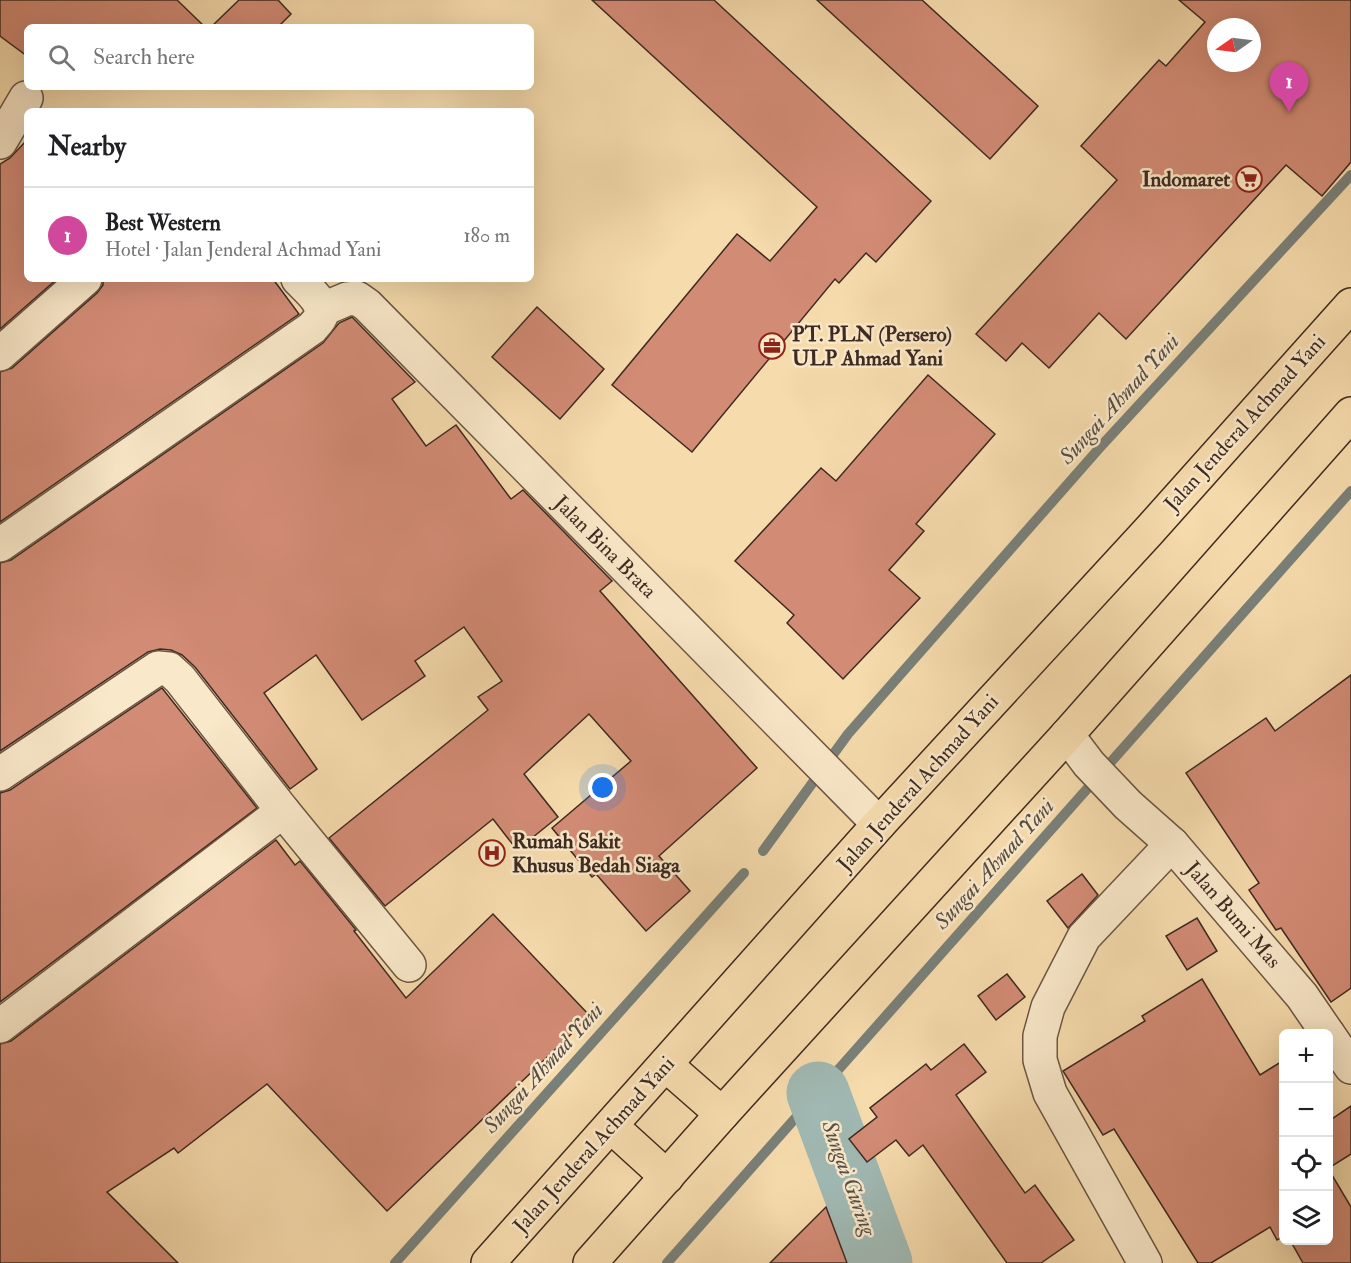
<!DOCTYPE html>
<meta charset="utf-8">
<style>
body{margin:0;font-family:"IM FELL Double Pica",serif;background:#f6f6f6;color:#202124}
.controls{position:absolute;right:18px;bottom:18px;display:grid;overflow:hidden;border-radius:9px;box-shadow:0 6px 24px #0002}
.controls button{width:54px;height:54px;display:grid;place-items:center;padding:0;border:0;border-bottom:2px solid #e0e0e0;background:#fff;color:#202124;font:30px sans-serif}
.compass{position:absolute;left:1207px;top:18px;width:54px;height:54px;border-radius:50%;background:#fff;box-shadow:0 6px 24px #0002;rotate:256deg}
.you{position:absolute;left:603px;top:788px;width:21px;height:21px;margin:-15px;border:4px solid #fff;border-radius:50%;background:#1a73e8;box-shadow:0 0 0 9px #1a73e833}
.badge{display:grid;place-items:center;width:39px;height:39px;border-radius:50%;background:#1a73e8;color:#fff;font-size:20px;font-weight:700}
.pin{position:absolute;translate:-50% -50px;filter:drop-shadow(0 2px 3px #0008)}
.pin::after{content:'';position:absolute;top:32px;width:21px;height:18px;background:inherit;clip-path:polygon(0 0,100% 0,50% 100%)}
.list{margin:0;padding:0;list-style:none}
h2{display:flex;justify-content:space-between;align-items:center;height:78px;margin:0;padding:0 24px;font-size:26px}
h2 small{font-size:20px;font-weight:400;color:#757577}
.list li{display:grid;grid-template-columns:39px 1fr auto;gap:18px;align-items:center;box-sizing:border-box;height:96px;padding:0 24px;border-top:2px solid #e0e0e0}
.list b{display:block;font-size:22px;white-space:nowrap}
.list p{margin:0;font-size:20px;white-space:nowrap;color:#757577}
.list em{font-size:20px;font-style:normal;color:#757577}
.icon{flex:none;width:33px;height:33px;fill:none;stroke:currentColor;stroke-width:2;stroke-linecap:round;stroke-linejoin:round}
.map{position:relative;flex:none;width:1351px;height:1263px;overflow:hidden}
.search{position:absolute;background:#fff;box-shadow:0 6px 24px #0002;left:24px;top:24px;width:510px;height:66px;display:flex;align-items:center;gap:15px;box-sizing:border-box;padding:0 21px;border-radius:9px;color:#757577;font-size:22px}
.panel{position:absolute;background:#fff;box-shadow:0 6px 24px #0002;left:24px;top:108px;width:510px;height:174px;border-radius:9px}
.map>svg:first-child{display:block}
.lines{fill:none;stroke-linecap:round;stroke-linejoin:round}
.stream{stroke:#798079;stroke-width:10}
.river{stroke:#a0b9b3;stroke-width:63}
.building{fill:#d28b75;stroke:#3e2a22;stroke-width:1.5;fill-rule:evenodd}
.minor-casing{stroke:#6c5644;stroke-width:36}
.highway-casing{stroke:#3e2a22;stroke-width:36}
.minor{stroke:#f9e8c9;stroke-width:33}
.highway{stroke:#f6dbac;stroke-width:33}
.labels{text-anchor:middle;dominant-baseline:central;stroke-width:5;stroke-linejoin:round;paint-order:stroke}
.poi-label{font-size:21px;font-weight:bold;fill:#3e2a22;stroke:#f9e8c9;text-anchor:start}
.street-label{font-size:21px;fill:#3e2a22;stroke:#f9e8c9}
.water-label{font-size:22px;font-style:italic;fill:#564e46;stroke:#f9e8c9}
</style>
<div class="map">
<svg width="1351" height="1263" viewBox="0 0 1351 1263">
<rect width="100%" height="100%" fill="#f6dbac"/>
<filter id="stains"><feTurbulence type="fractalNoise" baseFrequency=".00333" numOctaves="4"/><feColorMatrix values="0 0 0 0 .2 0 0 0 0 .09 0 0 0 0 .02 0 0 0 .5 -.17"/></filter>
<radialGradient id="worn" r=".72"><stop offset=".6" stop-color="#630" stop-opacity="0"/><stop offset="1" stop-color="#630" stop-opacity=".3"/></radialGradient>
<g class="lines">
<g class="stream">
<path d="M 763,851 L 848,734 L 1103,444 L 1351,175"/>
<path d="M 395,1263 L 744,873"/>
<path d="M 667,1263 L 1351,491"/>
</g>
<path class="river" d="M 818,1093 L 881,1263"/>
</g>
<g class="building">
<path d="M 0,0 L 177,0 L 205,27 L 27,27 L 27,56 L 0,36 Z"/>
<path d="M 239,0 L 278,0 L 291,14 L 278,27 L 211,27 Z"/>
<path d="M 592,0 L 714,0 L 931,201 L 876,262 L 866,253 L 839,283 L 835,279 L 692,452 L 612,385 L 737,234 L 770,261 L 817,207 Z"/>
<path d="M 817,0 L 922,0 L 1038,106 L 990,159 Z"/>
<path d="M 1179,0 L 1351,0 L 1351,162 L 1322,196 L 1286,165 L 1126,339 L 1099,313 L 1049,368 L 1022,343 L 1006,361 L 976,334 L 1117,180 L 1081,146 L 1159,60 L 1166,66 L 1205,22 ZM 1216,27 L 1252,27 L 1252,63 L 1216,63 Z"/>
<path d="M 27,140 L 27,279 L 57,279 L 0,329 L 0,164 L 10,158 Z"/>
<path d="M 103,279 L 273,279 L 299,314 L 0,522 L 0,372 L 12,368 L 97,293 L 103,285 Z"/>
<path d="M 537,307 L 604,369 L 560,419 L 492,357 Z"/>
<path d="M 352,317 L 415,382 L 392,399 L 426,446 L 456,425 L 511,499 L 523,490 L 612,581 L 600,591 L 757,768 L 659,856 L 690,891 L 646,931 L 596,874 L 592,877 L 552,828 L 631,761 L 589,714 L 524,774 L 558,817 L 517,850 L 493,819 L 385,906 L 329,838 L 488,710 L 478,697 L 502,681 L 464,627 L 415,661 L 425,676 L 362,720 L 316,655 L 264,693 L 317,769 L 290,789 L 195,667 L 182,655 L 171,650 L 160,649 L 148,652 L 0,751 L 0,563 L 11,560 L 323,343 L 339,323 Z"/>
<path d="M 928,375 L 995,434 L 916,524 L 924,531 L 889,570 L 920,598 L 843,679 L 787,623 L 794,615 L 735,561 L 821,468 L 836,481 Z"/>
<path d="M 1351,675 L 1351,988 L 1331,1002 L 1281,928 L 1276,930 L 1249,890 L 1259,883 L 1186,773 L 1266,718 L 1275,731 Z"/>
<path d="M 162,688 L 257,808 L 0,1002 L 0,793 L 10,790 Z"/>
<path d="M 276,840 L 295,865 L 300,861 L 356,930 L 354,931 L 406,998 L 493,914 L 590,1016 L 387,1211 L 267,1084 L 178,1153 L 174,1148 L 107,1192 L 178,1263 L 0,1263 L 0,1044 L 11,1041 Z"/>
<path d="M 1082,874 L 1098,895 L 1068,928 L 1047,901 Z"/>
<path d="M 1197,918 L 1217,951 L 1187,970 L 1166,936 Z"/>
<path d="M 1007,974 L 1025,997 L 996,1020 L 978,996 Z"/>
<path d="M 1202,979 L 1260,1075 L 1284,1060 L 1284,1236 L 1277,1240 L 1270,1227 L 1211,1263 L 1198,1263 L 1114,1129 L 1103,1135 L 1063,1071 L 1145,1021 L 1142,1016 Z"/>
<path d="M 964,1044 L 986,1072 L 956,1095 L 1025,1193 L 1035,1185 L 1074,1240 L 1041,1263 L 1007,1263 L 923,1145 L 909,1156 L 896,1140 L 867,1162 L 849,1139 L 877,1117 L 870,1108 L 926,1064 L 931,1070 Z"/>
<path d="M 1351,1106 L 1351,1154 L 1329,1168 L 1329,1121 Z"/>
<path d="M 1329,1170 L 1351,1207 L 1351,1263 L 1303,1263 L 1290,1240 L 1329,1240 Z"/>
<path d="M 826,1207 L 847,1263 L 770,1263 Z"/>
</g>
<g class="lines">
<g class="minor-casing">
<g id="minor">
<path d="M 0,142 L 26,98"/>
<path d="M 321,310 L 347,299 L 357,298 L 367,305 L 879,824"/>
<path d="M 0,354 L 85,279"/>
<path d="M 0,545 L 312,328 C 314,325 320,320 321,316 C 326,303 305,287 298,279"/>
<path d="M 1067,735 L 1089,764 L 1128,805 L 1172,844 L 1302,996 L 1328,1034"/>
<path d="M 0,774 L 158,668 L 169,669 L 180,679 L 283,811 L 409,965"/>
<path d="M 0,1026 L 283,811"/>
<path d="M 1328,1034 L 1351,1067"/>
<path d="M 1145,1263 L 1050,1093 L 1040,1060 L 1040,1036 L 1048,1007 L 1084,937 L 1172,844"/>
</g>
</g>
<g class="highway-casing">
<g id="highway">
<path d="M 666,1065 L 722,1114"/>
<path d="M 611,1126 L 667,1177"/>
<path d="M 488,1263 L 879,824 L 1148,532 L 1351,305"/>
<path d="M 590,1263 L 722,1114 L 1067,735 L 1351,414"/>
</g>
</g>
<use href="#minor" class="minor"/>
<use href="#highway" class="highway"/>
</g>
<defs>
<g id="supermarket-ring" transform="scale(1.35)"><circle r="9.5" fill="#f9e8c9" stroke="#8f2418" stroke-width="1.5"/><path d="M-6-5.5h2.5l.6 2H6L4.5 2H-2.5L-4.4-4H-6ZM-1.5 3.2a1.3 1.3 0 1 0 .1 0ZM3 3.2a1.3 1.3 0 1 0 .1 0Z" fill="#8f2418"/></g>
<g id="office-ring" transform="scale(1.35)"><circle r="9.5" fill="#f9e8c9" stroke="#8f2418" stroke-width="1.5"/><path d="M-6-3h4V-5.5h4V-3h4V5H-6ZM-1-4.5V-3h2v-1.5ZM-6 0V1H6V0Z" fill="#8f2418"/></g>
<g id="hospital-ring" transform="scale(1.35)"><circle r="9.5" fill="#f9e8c9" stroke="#8f2418" stroke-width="1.5"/><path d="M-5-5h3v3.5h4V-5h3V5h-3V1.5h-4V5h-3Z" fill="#8f2418"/></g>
</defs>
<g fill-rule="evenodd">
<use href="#supermarket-ring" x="1249" y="179"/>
<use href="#office-ring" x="772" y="346"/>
<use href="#hospital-ring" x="492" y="853"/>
</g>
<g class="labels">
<g class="poi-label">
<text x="1230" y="179" text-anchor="end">Indomaret</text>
<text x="792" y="334">PT. PLN (Persero)<tspan x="792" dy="24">ULP Ahmad Yani</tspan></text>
<text x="512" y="841">Rumah Sakit<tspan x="512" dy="24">Khusus Bedah Siaga</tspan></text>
</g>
<g class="street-label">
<text transform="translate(1245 423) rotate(-48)">Jalan Jenderal Achmad Yani</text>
<text transform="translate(605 547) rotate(45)">Jalan Bina Brata</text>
<text transform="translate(918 783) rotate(-48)">Jalan Jenderal Achmad Yani</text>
<text transform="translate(1233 915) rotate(49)">Jalan Bumi Mas</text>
<text transform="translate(594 1145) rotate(-48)">Jalan Jenderal Achmad Yani</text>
</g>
<g class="water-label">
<text transform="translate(1119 399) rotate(-48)">Sungai Ahmad Yani</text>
<text transform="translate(994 864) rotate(-48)">Sungai Ahmad Yani</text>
<text transform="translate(543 1068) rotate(-48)">Sungai Ahmad Yani</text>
<text transform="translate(849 1178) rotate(70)">Sungai Guring</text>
</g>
</g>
<rect width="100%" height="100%" filter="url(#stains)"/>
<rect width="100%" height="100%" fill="url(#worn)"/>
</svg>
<div class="controls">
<button>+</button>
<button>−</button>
<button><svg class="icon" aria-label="locate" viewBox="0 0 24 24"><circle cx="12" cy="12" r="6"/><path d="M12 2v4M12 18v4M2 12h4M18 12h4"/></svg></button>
<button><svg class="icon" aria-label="layers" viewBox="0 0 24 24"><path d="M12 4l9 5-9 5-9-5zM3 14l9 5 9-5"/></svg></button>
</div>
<svg class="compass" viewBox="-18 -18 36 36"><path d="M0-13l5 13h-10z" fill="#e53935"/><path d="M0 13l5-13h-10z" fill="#757577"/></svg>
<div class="you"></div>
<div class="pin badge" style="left:1289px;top:112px;background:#d1479c">1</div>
<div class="search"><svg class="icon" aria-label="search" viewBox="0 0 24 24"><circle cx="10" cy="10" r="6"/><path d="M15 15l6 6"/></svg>Search here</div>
<section class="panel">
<h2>Nearby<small></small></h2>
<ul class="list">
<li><span class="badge" style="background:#d1479c">1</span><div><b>Best Western</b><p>Hotel · Jalan Jenderal Achmad Yani</p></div><em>180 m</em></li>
</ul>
</section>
</div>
